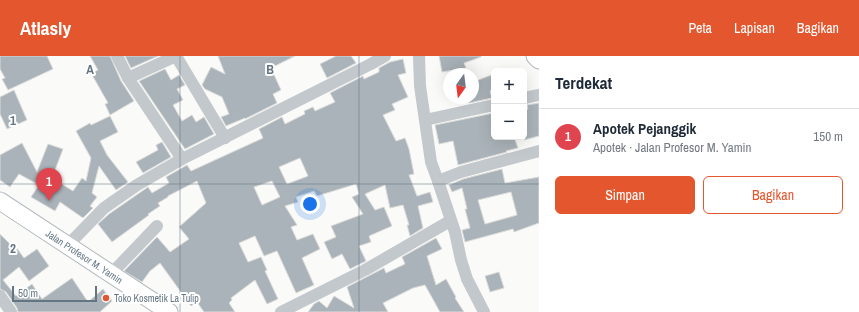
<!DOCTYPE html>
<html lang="id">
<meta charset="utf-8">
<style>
body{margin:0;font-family:"Archivo Narrow",sans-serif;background:#f2f2f3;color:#1f2937}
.controls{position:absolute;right:12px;top:12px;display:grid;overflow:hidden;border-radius:6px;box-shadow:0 4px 16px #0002}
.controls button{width:36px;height:36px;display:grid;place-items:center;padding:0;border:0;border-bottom:1px solid #e0e1e3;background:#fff;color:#1f2937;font:20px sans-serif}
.compass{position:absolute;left:443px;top:12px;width:36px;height:36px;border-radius:50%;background:#fff;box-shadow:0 4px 16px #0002;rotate:194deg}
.scale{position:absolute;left:12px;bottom:10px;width:85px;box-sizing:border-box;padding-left:4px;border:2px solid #657683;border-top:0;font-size:11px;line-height:14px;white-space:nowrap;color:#657683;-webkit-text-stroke:3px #fff;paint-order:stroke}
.you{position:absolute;left:310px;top:148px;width:14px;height:14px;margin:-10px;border:3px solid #fff;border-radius:50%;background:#1a73e8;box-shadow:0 0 0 6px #1a73e833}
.badge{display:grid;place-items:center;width:26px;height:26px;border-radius:50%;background:#e4572e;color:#fff;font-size:13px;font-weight:700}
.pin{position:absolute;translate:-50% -33px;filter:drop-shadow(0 1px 2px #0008)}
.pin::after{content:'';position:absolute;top:21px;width:14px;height:12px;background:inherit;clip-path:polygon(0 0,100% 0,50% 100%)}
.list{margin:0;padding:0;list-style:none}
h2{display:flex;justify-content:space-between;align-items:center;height:52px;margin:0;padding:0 16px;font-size:17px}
h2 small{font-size:13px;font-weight:400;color:#747a83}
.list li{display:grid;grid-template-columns:26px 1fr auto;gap:12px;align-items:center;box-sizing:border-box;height:56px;padding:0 16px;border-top:1px solid #e0e1e3}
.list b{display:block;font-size:15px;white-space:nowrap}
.list p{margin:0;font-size:13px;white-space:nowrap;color:#747a83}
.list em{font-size:13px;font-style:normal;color:#747a83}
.actions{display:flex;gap:8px;padding:12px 16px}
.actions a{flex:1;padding:9px 0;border:1px solid #e4572e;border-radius:6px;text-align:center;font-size:14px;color:#e4572e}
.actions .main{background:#e4572e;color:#fff}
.map{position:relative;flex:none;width:539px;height:256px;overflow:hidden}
header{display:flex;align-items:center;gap:24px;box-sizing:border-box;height:56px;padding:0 20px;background:#e4572e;color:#fff}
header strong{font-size:19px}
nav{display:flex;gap:22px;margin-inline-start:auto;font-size:14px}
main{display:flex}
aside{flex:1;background:#fff}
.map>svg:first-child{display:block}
.building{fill:#aab3b9;stroke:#dcdcda;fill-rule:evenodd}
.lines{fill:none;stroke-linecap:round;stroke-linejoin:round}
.secondary-casing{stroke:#b3babf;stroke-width:19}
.street{stroke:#c3c8cc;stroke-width:12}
.secondary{stroke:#fff;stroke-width:17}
.grid{fill:none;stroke:#657683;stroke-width:1;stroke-opacity:0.55}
.poi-dot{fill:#e4572e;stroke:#fff;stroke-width:1.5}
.labels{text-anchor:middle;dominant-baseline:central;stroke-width:4;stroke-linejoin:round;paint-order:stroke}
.street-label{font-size:10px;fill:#657683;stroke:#fff}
.poi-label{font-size:10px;fill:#657683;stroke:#fff;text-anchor:start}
.grid-label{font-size:13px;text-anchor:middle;font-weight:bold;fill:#657683;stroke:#fff;stroke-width:4;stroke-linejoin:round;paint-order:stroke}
</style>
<header>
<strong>Atlasly</strong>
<nav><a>Peta</a><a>Lapisan</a><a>Bagikan</a></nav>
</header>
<main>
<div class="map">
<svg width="539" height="256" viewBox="0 0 539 256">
<rect width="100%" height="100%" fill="#fafaf8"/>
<g class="building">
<path d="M 0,0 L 47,0 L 53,13 L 8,34 L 2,23 L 5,22 L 0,13 Z"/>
<path d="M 90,0 L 110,0 L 121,25 L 134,45 L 110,59 L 105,48 L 108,47 L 91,17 L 98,14 Z"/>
<path d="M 125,0 L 158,0 L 131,12 Z"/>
<path d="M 218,0 L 295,0 L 271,12 L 281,34 L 273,38 L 277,47 L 245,63 L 245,62 L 226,70 L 221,61 L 229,58 L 222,41 L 205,33 L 202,29 L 211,11 L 225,18 Z"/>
<path d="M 336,0 L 351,0 L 356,7 L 327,22 L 320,8 Z"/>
<path d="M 439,0 L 481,0 L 481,1 L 464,7 L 466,12 L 442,16 Z"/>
<path d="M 403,3 L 406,17 L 398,19 L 408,41 L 392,48 L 395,54 L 383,59 L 396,85 L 405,82 L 409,93 L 414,118 L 409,119 L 417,140 L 430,136 L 433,146 L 418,150 L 423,172 L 410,180 L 407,169 L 409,169 L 403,149 L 390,152 L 385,129 L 365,138 L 375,154 L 384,151 L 392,170 L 369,180 L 371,186 L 359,190 L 366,205 L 350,213 L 342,198 L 332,203 L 324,186 L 336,181 L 331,170 L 363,158 L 352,141 L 359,138 L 356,128 L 317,140 L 314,135 L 296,141 L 298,146 L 285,150 L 297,169 L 291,171 L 297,184 L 313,178 L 320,193 L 302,202 L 314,229 L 296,237 L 277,195 L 264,200 L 255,180 L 239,187 L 248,206 L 261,201 L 267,214 L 265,215 L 278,243 L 267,248 L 255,224 L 231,242 L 232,244 L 229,247 L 235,256 L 204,256 L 197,246 L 191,250 L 160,207 L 150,215 L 142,226 L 124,215 L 157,181 L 170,196 L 189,183 L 179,171 L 206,147 L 197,125 L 168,140 L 168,141 L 158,147 L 160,150 L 148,158 L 149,159 L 112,186 L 98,168 L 109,158 L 148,131 L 152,137 L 169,127 L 166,121 L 187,109 L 191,115 L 263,82 L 259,73 L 282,61 L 285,68 L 305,58 L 304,55 L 313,51 L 315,55 L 335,46 L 330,37 L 363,20 L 364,23 L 379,16 L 379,12 L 390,6 ZM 300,102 L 308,120 L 287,128 L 279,111 ZM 272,125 L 280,141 L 262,149 L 254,131 Z"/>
<path d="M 165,13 L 171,24 L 179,19 L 185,29 L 177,33 L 183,44 L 173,49 L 182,65 L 192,59 L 196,66 L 204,61 L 214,78 L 185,93 L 139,25 Z"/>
<path d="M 494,18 L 494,33 L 490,35 L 492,42 L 469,47 L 467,42 L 473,42 L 473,26 Z"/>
<path d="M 14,34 L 27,64 L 7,73 L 0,58 L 0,41 Z"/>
<path d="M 539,47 L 539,80 L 524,84 L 524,54 L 528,53 L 527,49 Z"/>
<path d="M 494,57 L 494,81 L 514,81 L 518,92 L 506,95 L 507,96 L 458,109 L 453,85 L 439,88 L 435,69 Z"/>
<path d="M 110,60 L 118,76 L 100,85 L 107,99 L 128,126 L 116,134 L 99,110 L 92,137 L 97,141 L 90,150 L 93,152 L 83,162 L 60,146 L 55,155 L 31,141 L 39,129 L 19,118 L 10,131 L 0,124 L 0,99 L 22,87 L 37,116 L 48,88 L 63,93 L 52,122 L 73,135 L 82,122 L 86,125 L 91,102 L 76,75 L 90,67 L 91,69 Z"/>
<path d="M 162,86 L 171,101 L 143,117 L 136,106 L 158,94 L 156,89 Z"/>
<path d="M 502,113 L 505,127 L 539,121 L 539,167 L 514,176 L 513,173 L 465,186 L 462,174 L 470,172 L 465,153 L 467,153 L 462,132 L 452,136 L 449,129 L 463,123 ZM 511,136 L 517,159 L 485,168 L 478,144 Z"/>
<path d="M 0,178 L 14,192 L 16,191 L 24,202 L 37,193 L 49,210 L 29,225 L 19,211 L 3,224 L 16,240 L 32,228 L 42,243 L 72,222 L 88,246 L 103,233 L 112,245 L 100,256 L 18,256 L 17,252 L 6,236 L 0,233 Z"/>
<path d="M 436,182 L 442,193 L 427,200 L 436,229 L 446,223 L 456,241 L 455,242 L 464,256 L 440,256 L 425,229 L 413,232 L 383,247 L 388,256 L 308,256 L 314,248 L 319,245 L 327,252 L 334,240 L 354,252 L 347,231 L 384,212 L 386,217 L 405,208 L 402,201 Z"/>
<path d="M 499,216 L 504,232 L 490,236 L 485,220 Z"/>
</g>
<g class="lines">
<g class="secondary-casing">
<g id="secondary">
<path d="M 535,0 L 539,4"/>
<path id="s1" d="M 0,145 L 169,256"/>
</g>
</g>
<g class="street">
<path d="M 117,0 L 128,22 L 182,103"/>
<path d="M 176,0 L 225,82"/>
<path d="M 419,0 L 420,30 L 431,106 L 438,125 L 455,176 L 461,204 L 467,223 L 484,256"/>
<path d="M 128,22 L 176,0"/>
<path d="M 524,42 L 539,39"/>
<path d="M 425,64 L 494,49"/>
<path d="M 438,125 L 461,116 L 539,95"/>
<path d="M 68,189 L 104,152 L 137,129 L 182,103 L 371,8 L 385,0"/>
<path d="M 111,218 L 157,170"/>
<path d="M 0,240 L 11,256"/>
<path d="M 281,256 L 365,214 L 450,165"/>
</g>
<use href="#secondary" class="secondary"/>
</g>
<path class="grid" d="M 180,0 L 180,256M 359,0 L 359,256M 0,128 L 539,128"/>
<circle class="poi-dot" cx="106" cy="242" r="4"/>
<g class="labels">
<g class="street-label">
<text stroke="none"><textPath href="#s1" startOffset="101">Jalan Profesor M. Yamin</textPath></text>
</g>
<g class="poi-label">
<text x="114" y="242">Toko Kosmetik La Tulip</text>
</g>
</g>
<g class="grid-label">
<text x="90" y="18">A</text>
<text x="270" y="18">B</text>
<text x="13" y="69">1</text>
<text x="13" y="197">2</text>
</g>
</svg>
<div class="controls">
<button>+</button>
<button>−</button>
</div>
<svg class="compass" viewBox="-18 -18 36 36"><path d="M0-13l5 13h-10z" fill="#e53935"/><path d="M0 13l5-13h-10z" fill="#747a83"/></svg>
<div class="scale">50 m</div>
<div class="you"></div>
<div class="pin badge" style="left:49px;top:145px;background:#e0444e">1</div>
</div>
<aside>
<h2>Terdekat<small></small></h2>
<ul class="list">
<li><span class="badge" style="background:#e0444e">1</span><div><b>Apotek Pejanggik</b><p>Apotek · Jalan Profesor M. Yamin</p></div><em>150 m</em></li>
</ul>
<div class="actions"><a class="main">Simpan</a><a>Bagikan</a></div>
</aside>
</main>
